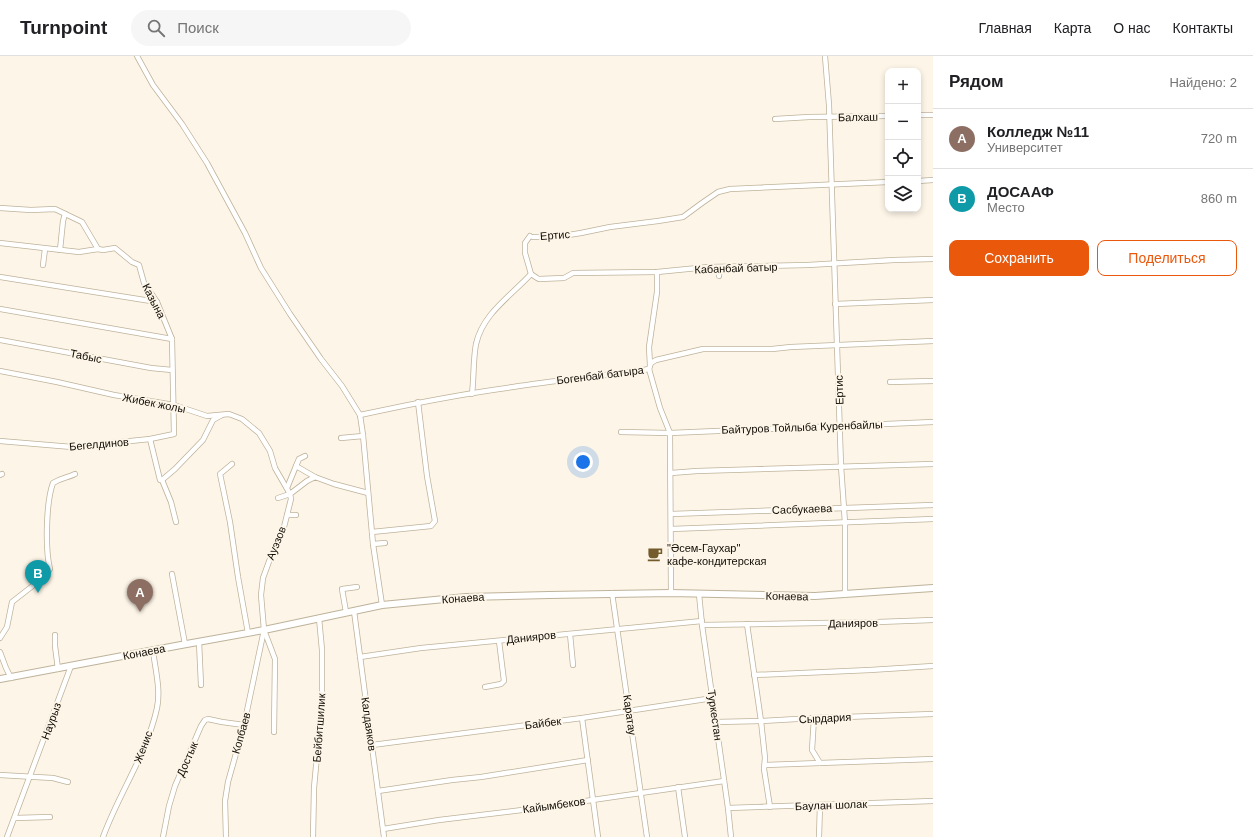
<!DOCTYPE html>
<html lang="ru">
<meta charset="utf-8">
<style>
body{margin:0;font-family:Helvetica,sans-serif;background:#f6f6f6;color:#202124}
.controls{position:absolute;right:12px;top:12px;display:grid;overflow:hidden;border-radius:8px;box-shadow:0 2px 6px #0003}
.controls button{width:36px;height:36px;display:grid;place-items:center;padding:0;border:0;border-bottom:1px solid #e0e0e0;background:#fff;color:#202124;font:20px sans-serif}
.you{position:absolute;left:583px;top:406px;width:14px;height:14px;margin:-10px;border:3px solid #fff;border-radius:50%;background:#1a73e8;box-shadow:0 0 0 6px #1a73e833}
.badge{display:grid;place-items:center;width:26px;height:26px;border-radius:50%;background:#ea580c;color:#fff;font-size:13px;font-weight:700}
.pin{position:absolute;translate:-50% -33px;filter:drop-shadow(0 1px 2px #0008)}
.pin::after{content:'';position:absolute;top:21px;width:14px;height:12px;background:inherit;clip-path:polygon(0 0,100% 0,50% 100%)}
.list{margin:0;padding:0;list-style:none}
h2{display:flex;justify-content:space-between;align-items:center;height:52px;margin:0;padding:0 16px;font-size:17px}
h2 small{font-size:13px;font-weight:400;color:#757577}
.list li{display:grid;grid-template-columns:26px 1fr auto;gap:12px;align-items:center;box-sizing:border-box;height:60px;padding:0 16px;border-top:1px solid #e0e0e0}
.list b{display:block;font-size:15px;white-space:nowrap}
.list p{margin:0;font-size:13px;white-space:nowrap;color:#757577}
.list em{font-size:13px;font-style:normal;color:#757577}
.actions{display:flex;gap:8px;padding:12px 16px}
.actions a{flex:1;padding:9px 0;border:1px solid #ea580c;border-radius:8px;text-align:center;font-size:14px;color:#ea580c}
.actions .main{background:#ea580c;color:#fff}
.icon{flex:none;width:22px;height:22px;fill:none;stroke:currentColor;stroke-width:2;stroke-linecap:round;stroke-linejoin:round}
.map{position:relative;flex:none;width:933px;height:781px;overflow:hidden}
header{display:flex;align-items:center;gap:24px;box-sizing:border-box;height:56px;padding:0 20px;background:#fff;border-bottom:1px solid #e0e0e0}
header strong{font-size:19px}
nav{display:flex;gap:22px;margin-inline-start:auto;font-size:14px}
.search{width:280px;height:36px;background:#f6f6f6;display:flex;align-items:center;gap:10px;box-sizing:border-box;padding:0 14px;border-radius:22px;color:#757577;font-size:15px}
main{display:flex}
aside{flex:1;background:#fff}
.map>svg:first-child{display:block}
.lines{fill:none;stroke-linecap:round;stroke-linejoin:round}
.minor-casing{stroke:#beb29b;stroke-width:6}
.major-casing{stroke:#beb29b;stroke-width:8}
.minor{stroke:#fff;stroke-width:4.5}
.major{stroke:#fff;stroke-width:6}
.labels{text-anchor:middle;dominant-baseline:central;stroke-width:4;stroke-linejoin:round;paint-order:stroke}
.street-label{font-size:11px;fill:#100c05;stroke:#fdf5e7}
.poi-label{font-size:11px;fill:#100c05;stroke:#fdf5e7;text-anchor:start}
</style>
<header>
<strong>Turnpoint</strong>
<div class="search"><svg class="icon" aria-label="search" viewBox="0 0 24 24"><circle cx="10" cy="10" r="6"/><path d="M15 15l6 6"/></svg>Поиск</div>
<nav><a>Главная</a><a>Карта</a><a>О нас</a><a>Контакты</a></nav>
</header>
<main>
<div class="map">
<svg width="933" height="781" viewBox="0 0 933 781">
<rect width="100%" height="100%" fill="#fdf5e7"/>
<g class="lines">
<g class="minor-casing">
<g id="minor">
<path d="M 137,0 L 153,29 L 182,68 L 207,107 L 245,177 L 261,212 L 290,258 L 321,303 L 342,330 L 360,359 L 363,379 L 373,488 L 382,549"/>
<path d="M 825,0 L 829,49 L 841,410 L 845,467 L 845,539"/>
<path d="M 918,59 L 933,59"/>
<path d="M 775,63 L 809,61 L 888,60"/>
<path d="M 918,125 L 933,124"/>
<path d="M 0,152 L 31,154 L 55,153 L 82,166 L 98,193"/>
<path d="M 530,180 L 525,187 L 525,197 L 531,218 L 537,222"/>
<path d="M 533,181 L 556,181 L 581,177 L 610,171 L 658,165 L 683,161 L 702,147 L 718,136 L 730,133 L 888,126"/>
<path d="M 0,187 L 79,196 L 98,193 L 103,194 L 115,192 L 132,206 L 139,209 L 144,227 L 157,246 L 172,283 L 174,378 L 150,383 L 72,391 L 0,385"/>
<path d="M 60,194 L 63,165 L 65,158"/>
<path d="M 43,209 L 45,193"/>
<path d="M 718,211 L 719,220"/>
<path d="M 0,221 L 157,246"/>
<path d="M 539,223 L 564,222 L 573,217 L 657,216 L 708,211 L 808,209 L 894,204 L 933,203"/>
<path d="M 835,248 L 933,244"/>
<path d="M 0,253 L 172,283"/>
<path d="M 0,284 L 151,312 L 172,314"/>
<path d="M 650,309 L 649,291 L 657,236 L 657,216"/>
<path d="M 649,313 L 651,307 L 656,304 L 703,293 L 772,293 L 791,291 L 933,285"/>
<path d="M 649,313 L 660,352 L 670,377 L 671,537"/>
<path d="M 0,315 L 57,326 L 114,339 L 174,349 L 207,360 L 229,358 L 242,363 L 259,377 L 270,395 L 275,412 L 290,438 L 278,442"/>
<path d="M 890,326 L 933,325"/>
<path d="M 472,338 C 474,321 473,304 476,288 C 483,257 511,240 531,218"/>
<path d="M 360,359 C 410,348 461,338 513,331 C 558,324 604,320 649,313"/>
<path d="M 621,376 L 670,377 L 933,366"/>
<path d="M 341,382 L 363,380"/>
<path d="M 150,383 L 160,424 L 162,424 L 171,446 L 176,466"/>
<path d="M 232,408 L 220,418 L 230,466 L 238,521 L 248,577"/>
<path d="M 296,410 L 299,403 L 305,400"/>
<path d="M 671,417 L 697,415 L 933,408"/>
<path d="M 0,419 L 2,418"/>
<path d="M 162,424 L 175,413 L 203,384 L 213,364 L 222,359"/>
<path d="M 287,432 L 296,410 L 315,421"/>
<path d="M 671,458 L 933,449"/>
<path d="M 287,459 L 296,459"/>
<path d="M 671,473 L 933,463"/>
<path d="M 372,476 L 431,470 L 435,465 L 427,420 L 418,346"/>
<path d="M 373,488 L 385,487"/>
<path d="M 172,518 L 185,588"/>
<path d="M 612,537 L 647,781"/>
<path d="M 699,538 L 702,569 L 728,752 L 731,781"/>
<path d="M 354,555 L 384,781"/>
<path d="M 346,556 L 342,533 L 357,531"/>
<path d="M 747,568 L 761,665 L 765,702 L 764,713 L 770,751"/>
<path d="M 702,569 L 878,566 L 933,564"/>
<path d="M 570,578 L 573,609"/>
<path d="M 55,579 L 55,590 L 58,613"/>
<path d="M 0,582 L 7,571 L 12,546 L 44,521 L 50,513 C 45,493 46,446 53,427 C 61,422 67,422 75,418"/>
<path d="M 199,586 L 201,629"/>
<path d="M 0,596 L 6,612 L 11,622"/>
<path d="M 360,601 L 421,592 L 702,565"/>
<path d="M 754,619 L 870,614 L 933,610"/>
<path d="M 485,631 L 501,628 L 504,625 L 499,585"/>
<path d="M 582,662 L 598,781"/>
<path d="M 814,662 L 812,694 L 820,707 L 933,703"/>
<path d="M 716,666 L 761,665 L 814,662 L 933,658"/>
<path d="M 274,676 L 275,603 L 264,574 L 261,539 L 263,522 L 275,489 L 283,475 L 291,443 L 290,438 L 307,425 L 315,421 L 334,428 L 368,437"/>
<path d="M 372,689 L 582,662 L 713,642"/>
<path d="M 765,709 L 820,707"/>
<path d="M 0,719 L 53,722 L 68,726"/>
<path d="M 678,731 L 685,781"/>
<path d="M 378,735 L 452,724 L 481,721 L 588,704"/>
<path d="M 728,752 L 933,745"/>
<path d="M 15,762 L 50,761"/>
<path d="M 383,773 L 439,764 L 530,753 L 724,725"/>
<path d="M 7,781 L 71,610"/>
<path d="M 103,781 C 119,737 147,698 157,652 C 161,633 155,613 153,594"/>
<path d="M 163,781 L 169,750 L 175,730 L 201,670 L 205,664 L 208,663 L 222,666 L 244,669"/>
<path d="M 226,781 L 225,745 L 228,726 L 244,669 L 264,574"/>
<path d="M 313,781 L 314,732 L 322,645 L 322,594 L 319,562"/>
<path d="M 819,781 L 820,749"/>
</g>
</g>
<g class="major-casing">
<path id="major" d="M 0,623 L 181,589 L 264,574 L 382,549 L 466,541 L 549,539 L 671,537 L 815,540 L 933,532"/>
</g>
<use href="#minor" class="minor"/>
<use href="#major" class="major"/>
</g>
<defs>
<g id="cafe-bare" transform="scale(1.2)"><path d="M-5.5-4.5H6V0H3Q3 3.5 0 3.5H-2.5Q-5.5 3.5-5.5 0ZM3-3.2v2h1.7v-2ZM-6 4.5H4V6H-6Z" fill="#735b2b" stroke="#fdf5e7" stroke-width="2.5" paint-order="stroke"/></g>
</defs>
<g fill-rule="evenodd">
<use href="#cafe-bare" x="655" y="498"/>
</g>
<g class="labels">
<g class="street-label">
<text transform="translate(858 61) rotate(-1)">Балхаш</text>
<text transform="translate(555 179) rotate(-4)">Ертис</text>
<text transform="translate(736 212) rotate(-2)">Кабанбай батыр</text>
<text transform="translate(154 245) rotate(63)">Казына</text>
<text transform="translate(86 300) rotate(11)">Табыс</text>
<text transform="translate(600 319) rotate(-7)">Богенбай батыра</text>
<text transform="translate(839 334) rotate(-92)">Ертис</text>
<text transform="translate(154 347) rotate(11)">Жибек жолы</text>
<text transform="translate(802 371) rotate(-2)">Байтуров Тойлыба Куренбайлы</text>
<text transform="translate(99 388) rotate(-5)">Бегелдинов</text>
<text transform="translate(802 453) rotate(-2)">Сасбукаева</text>
<text transform="translate(276 487) rotate(-68)">Ауэзов</text>
<text transform="translate(787 540) rotate(1)">Конаева</text>
<text transform="translate(463 542) rotate(-4)">Конаева</text>
<text transform="translate(853 567) rotate(-1)">Данияров</text>
<text transform="translate(531 581) rotate(-6)">Данияров</text>
<text transform="translate(144 596) rotate(-11)">Конаева</text>
<text transform="translate(630 659) rotate(82)">Каратау</text>
<text transform="translate(715 659) rotate(82)">Туркестан</text>
<text transform="translate(825 662) rotate(-3)">Сырдария</text>
<text transform="translate(51 665) rotate(-70)">Наурыз</text>
<text transform="translate(543 667) rotate(-7)">Байбек</text>
<text transform="translate(369 668) rotate(82)">Калдаяков</text>
<text transform="translate(319 672) rotate(-86)">Бейбитшилик</text>
<text transform="translate(241 677) rotate(-74)">Копбаев</text>
<text transform="translate(143 691) rotate(-69)">Женис</text>
<text transform="translate(187 703) rotate(-66)">Достык</text>
<text transform="translate(554 749) rotate(-8)">Кайымбеков</text>
<text transform="translate(831 749) rotate(-2)">Баулан шолак</text>
</g>
<g class="poi-label">
<text x="667" y="492">"Әсем-Гаухар"<tspan x="667" dy="13">кафе-кондитерская</tspan></text>
</g>
</g>
</svg>
<div class="controls">
<button>+</button>
<button>−</button>
<button><svg class="icon" aria-label="locate" viewBox="0 0 24 24"><circle cx="12" cy="12" r="6"/><path d="M12 2v4M12 18v4M2 12h4M18 12h4"/></svg></button>
<button><svg class="icon" aria-label="layers" viewBox="0 0 24 24"><path d="M12 4l9 5-9 5-9-5zM3 14l9 5 9-5"/></svg></button>
</div>
<div class="you"></div>
<div class="pin badge" style="left:140px;top:556px;background:#8d6e63">A</div>
<div class="pin badge" style="left:38px;top:537px;background:#0f9aa8">B</div>
</div>
<aside>
<h2>Рядом<small>Найдено: 2</small></h2>
<ul class="list">
<li><span class="badge" style="background:#8d6e63">A</span><div><b>Колледж №11</b><p>Университет</p></div><em>720 m</em></li>
<li><span class="badge" style="background:#0f9aa8">B</span><div><b>ДОСААФ</b><p>Место</p></div><em>860 m</em></li>
</ul>
<div class="actions"><a class="main">Сохранить</a><a>Поделиться</a></div>
</aside>
</main>
